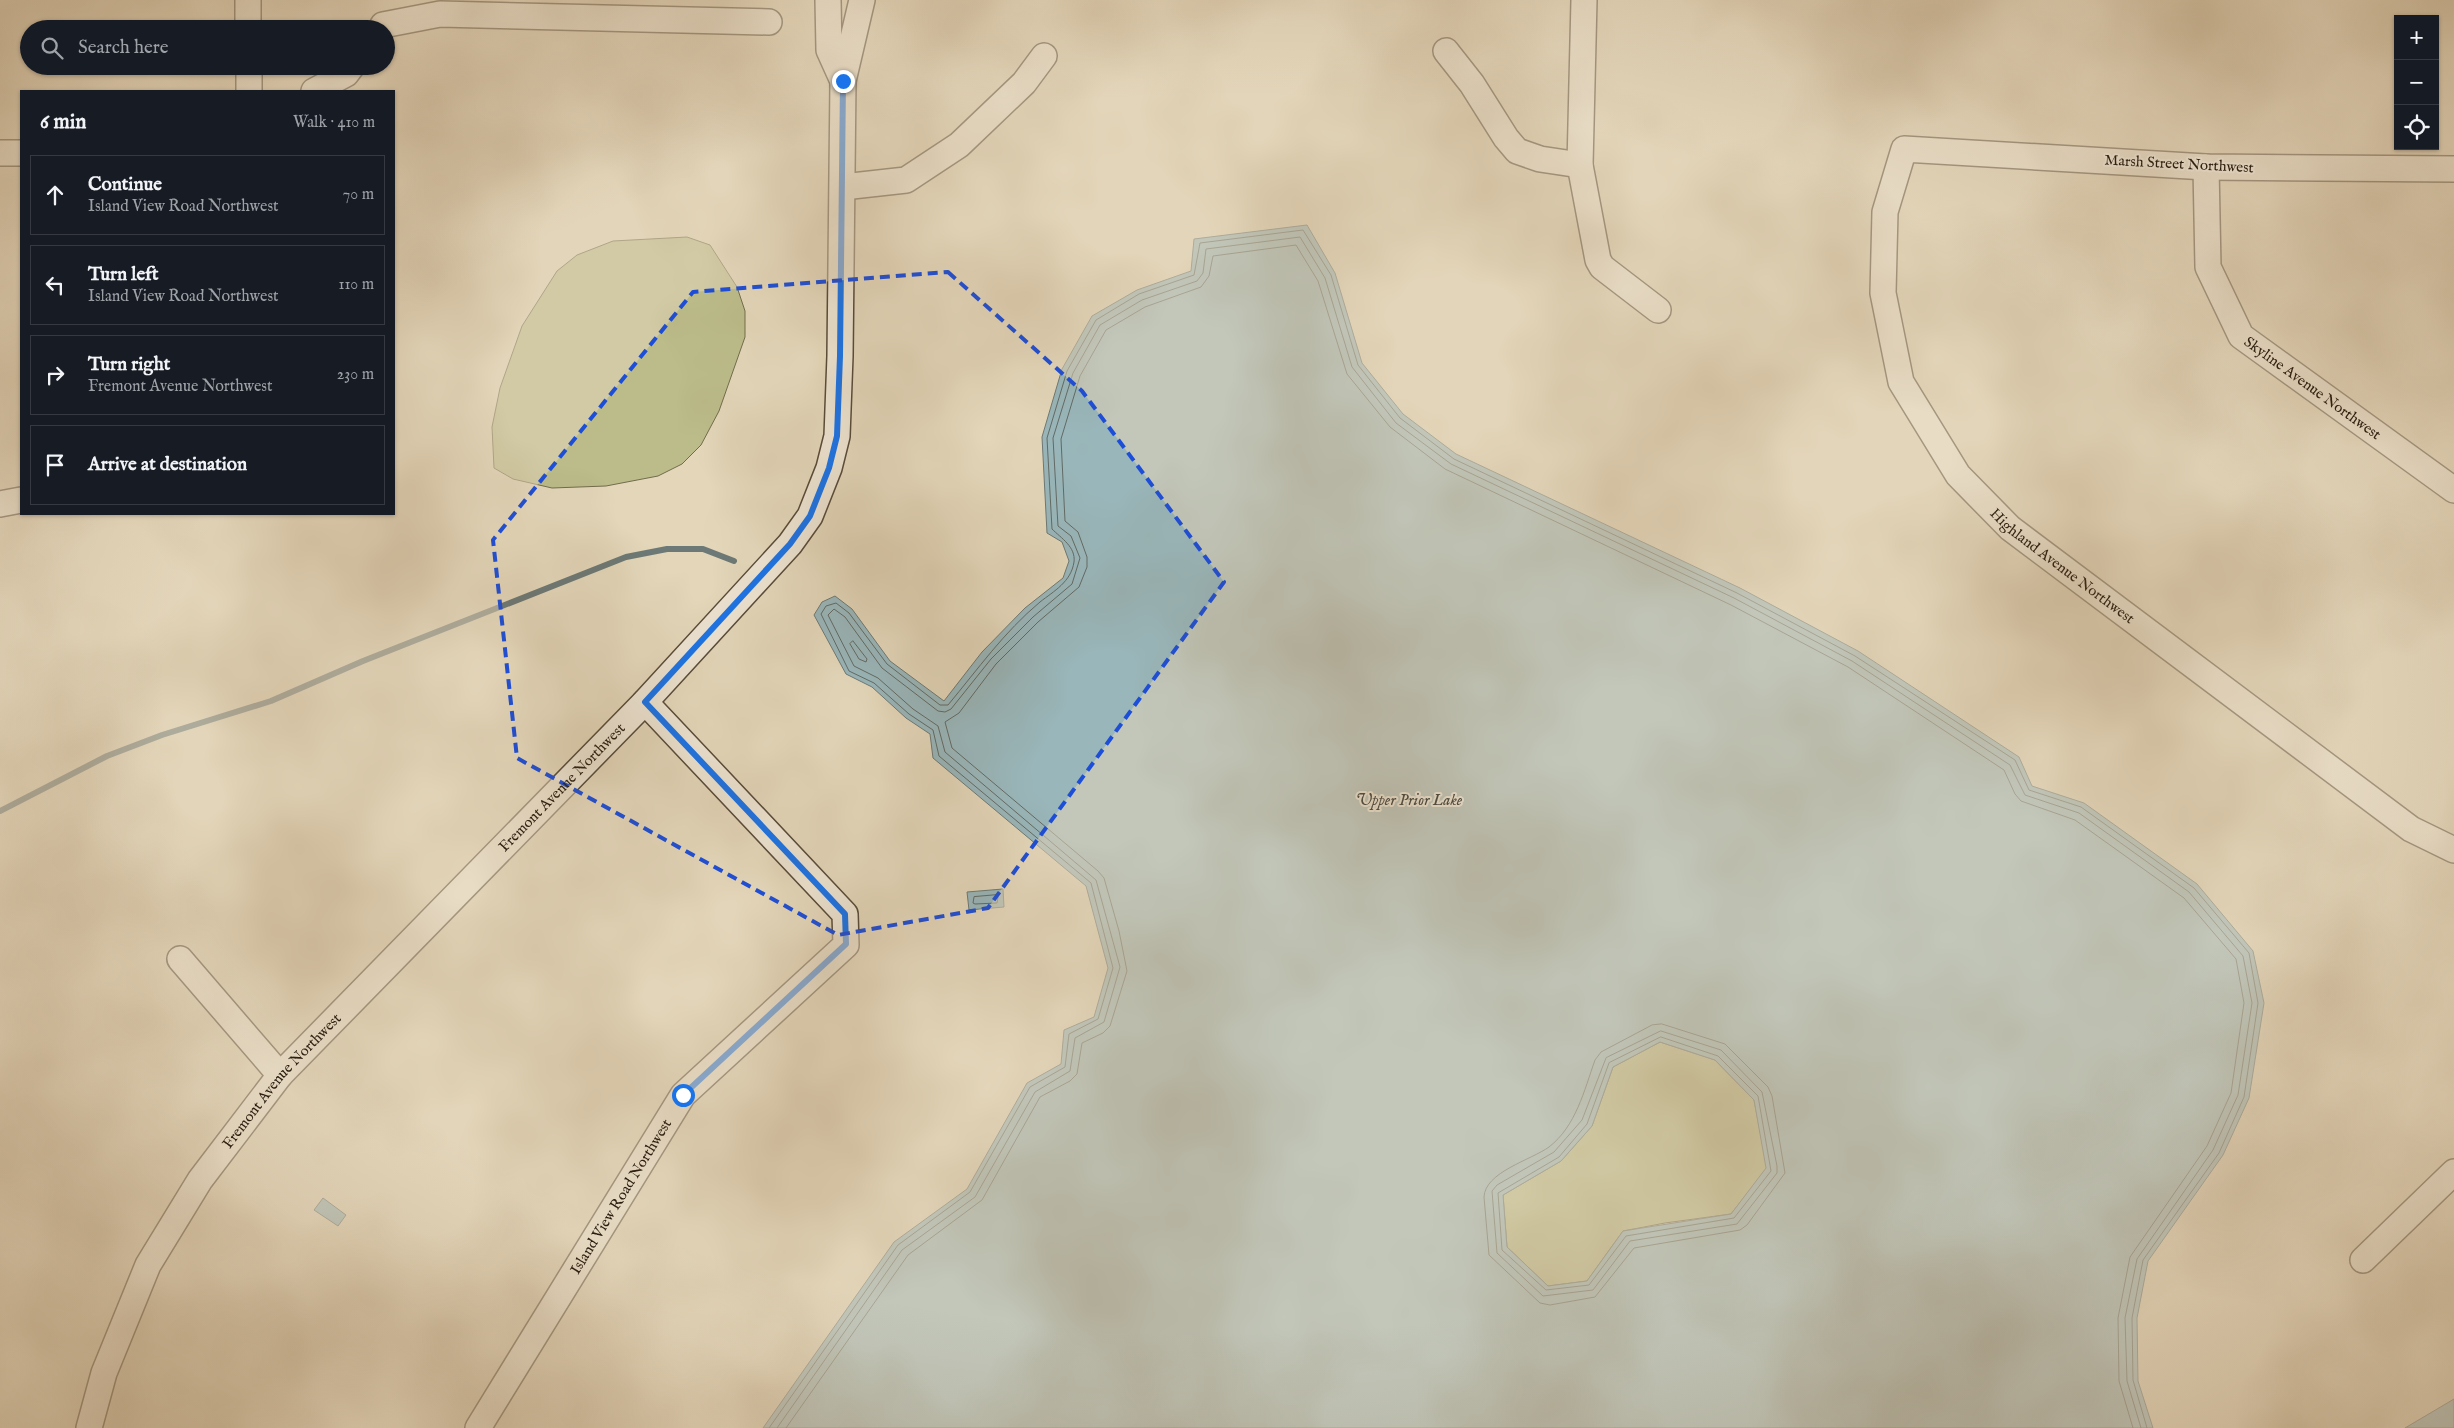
<!DOCTYPE html>
<meta charset="utf-8">
<style>
body{margin:0;font-family:"IM FELL English",serif;background:#242831;color:#f1f3f6}
.controls{position:absolute;right:15px;top:15px;display:grid;overflow:hidden;border-radius:0px;box-shadow:0 1px 4px #0004}
.controls button{width:45px;height:45px;display:grid;place-items:center;padding:0;border:0;border-bottom:1px solid #363941;background:#171b24;color:#f1f3f6;font:25px sans-serif}
.stop{position:absolute;width:15px;height:15px;margin:-11px;border:4px solid #1a73e8;border-radius:50%;background:#fff}
.stop.end{background:#1a73e8;border-color:#fff;box-shadow:0 1px 5px #0008}
.list{margin:0;padding:0;list-style:none}
h2{display:flex;justify-content:space-between;align-items:center;height:65px;margin:0;padding:0 20px;font-size:21px}
h2 small{font-size:16px;font-weight:400;color:#9ea1a6}
.list li{display:grid;grid-template-columns:32px 1fr auto;gap:15px;align-items:center;box-sizing:border-box;height:80px;margin:0 10px 10px;padding:0 10px;border:1px solid #363941;border-radius:0px}
.list b{display:block;font-size:19px;white-space:nowrap}
.list p{margin:0;font-size:16px;white-space:nowrap;color:#9ea1a6}
.list em{font-size:16px;font-style:normal;color:#9ea1a6}
.icon{flex:none;width:28px;height:28px;fill:none;stroke:currentColor;stroke-width:2;stroke-linecap:round;stroke-linejoin:round}
.map{position:relative;flex:none;width:2454px;height:1428px;overflow:hidden}
.search{position:absolute;background:#171b24;box-shadow:0 1px 4px #0004;left:20px;top:20px;width:375px;height:55px;display:flex;align-items:center;gap:12px;box-sizing:border-box;padding:0 18px;border-radius:28px;color:#9ea1a6;font-size:19px}
.panel{position:absolute;background:#171b24;box-shadow:0 1px 4px #0004;left:20px;top:90px;width:375px;height:425px;border-radius:0px}
.map>svg:first-child{display:block}
.green{fill:#bbbc8a;stroke:#726c4d}
.water{fill:#99b6ba;stroke:#6c7976;fill-rule:evenodd}
.lines{fill:none;stroke-linecap:round;stroke-linejoin:round}
.shore{stroke:#616a65;stroke-width:1}
.stream{stroke:#6c7976;stroke-width:6}
.minor-casing{stroke:#584b3a;stroke-width:28}
.minor{stroke:#ede4d2;stroke-width:25}
.route{stroke:#1a73e8;stroke-width:6}
.marked{fill:none;stroke:#1d4ed8;stroke-width:4;stroke-dasharray:10 6;stroke-linejoin:round}
.labels{text-anchor:middle;dominant-baseline:central;stroke-width:4;stroke-linejoin:round;paint-order:stroke}
.street-label{font-size:15px;fill:#291d10;stroke:#ede4d2}
.water-label{font-size:16px;font-style:italic;fill:#4b4b43;stroke:#ede4d2}
</style>
<div class="map">
<svg width="2454" height="1428" viewBox="0 0 2454 1428">
<rect width="100%" height="100%" fill="#e3d6b9"/>
<filter id="stains"><feTurbulence type="fractalNoise" baseFrequency=".004" numOctaves="4"/><feColorMatrix values="0 0 0 0 .2 0 0 0 0 .09 0 0 0 0 .02 0 0 0 .5 -.17"/></filter>
<radialGradient id="worn" r=".72"><stop offset=".6" stop-color="#630" stop-opacity="0"/><stop offset="1" stop-color="#630" stop-opacity=".3"/></radialGradient>
<g class="green">
<path d="M 687,237 L 710,245 L 737,287 L 745,311 L 745,337 L 719,411 L 701,445 L 682,464 L 658,476 L 606,486 L 552,488 L 513,479 L 494,468 L 492,427 L 500,388 L 522,326 L 557,271 L 577,255 L 613,241 Z"/>
<path d="M 1660,1042 L 1715,1060 L 1754,1100 L 1767,1168 L 1731,1214 L 1665,1223 L 1623,1231 L 1587,1281 L 1548,1286 L 1507,1247 L 1503,1195 L 1561,1161 L 1592,1126 L 1613,1067 Z"/>
</g>
<g class="water">
<path d="M 1307,225 L 1335,273 L 1362,363 L 1403,414 L 1456,454 L 1740,588 L 1858,651 L 2019,757 L 2032,786 L 2084,803 L 2197,884 L 2253,951 L 2264,1003 L 2249,1098 L 2223,1155 L 2148,1261 L 2137,1318 L 2138,1381 L 2153,1428 L 763,1428 L 894,1242 L 967,1189 L 1027,1083 L 1061,1064 L 1064,1030 L 1094,1017 L 1108,968 L 1086,886 L 933,758 L 930,734 L 906,718 L 872,687 L 846,674 L 814,615 L 822,602 L 835,596 L 852,609 L 890,661 L 944,701 L 982,652 L 1025,608 L 1063,578 L 1069,561 L 1062,542 L 1047,533 L 1042,437 L 1062,369 L 1092,316 L 1137,290 L 1191,271 L 1194,239 ZM 1660,1042 L 1715,1060 L 1754,1100 L 1766,1168 L 1731,1214 L 1623,1231 L 1587,1281 L 1548,1286 L 1507,1247 L 1503,1195 L 1561,1161 L 1592,1126 L 1613,1067 Z"/>
<path d="M 1003,889 L 1004,907 L 969,910 L 967,892 Z"/>
<path d="M 323,1198 L 346,1215 L 338,1226 L 314,1210 Z"/>
<path d="M 2454,1399 L 2454,1428 L 2405,1428 Z"/>
</g>
<g class="lines">
<g class="shore">
<path d="M 853,641 L 867,659 L 866,662 L 859,659 L 850,644 Z"/>
<path d="M 996,895 L 998,897 L 997,903 L 975,904 L 973,903 L 974,897 Z"/>
<path d="M 1662,1024 L 1725,1044 L 1768,1087 L 1772,1096 L 1785,1173 L 1747,1225 L 1740,1230 L 1634,1248 L 1595,1297 L 1550,1305 L 1540,1303 L 1489,1255 L 1484,1197 C 1485,1172 1531,1160 1549,1147 C 1576,1126 1584,1091 1595,1060 L 1601,1052 L 1652,1025 Z"/>
<path d="M 1661,1031 L 1721,1050 L 1762,1092 L 1777,1166 L 1777,1173 L 1737,1224 L 1630,1241 L 1593,1290 L 1543,1296 L 1497,1253 L 1492,1191 L 1497,1185 L 1554,1152 L 1582,1120 L 1606,1058 Z"/>
<path d="M 1661,1037 L 1718,1056 L 1758,1096 L 1771,1171 L 1734,1218 L 1626,1236 L 1589,1285 L 1546,1290 L 1502,1250 L 1498,1193 L 1559,1157 L 1587,1124 L 1609,1063 Z"/>
<path d="M 769,1428 L 898,1245 L 970,1192 L 1030,1087 L 1065,1067 L 1069,1034 L 1098,1019 L 1113,968 L 1091,883 L 939,756 L 933,730 L 909,714 L 874,683 L 849,671 L 821,614 L 826,606 L 836,603 L 849,613 L 887,664 L 940,705 L 948,705 C 978,669 1004,632 1040,602 C 1054,591 1071,582 1074,562 C 1076,547 1061,538 1052,529 L 1047,438 L 1067,371 L 1096,320 L 1139,294 L 1194,275 L 1200,243 L 1303,230 L 1331,275 L 1358,365 L 1400,418 L 1454,459 L 1737,593 L 1855,656 L 2015,760 L 2029,790 L 2081,807 L 2194,888 L 2249,953 L 2258,1003 L 2244,1097 L 2219,1153 L 2143,1260 L 2132,1318 L 2133,1380 L 2147,1428"/>
<path d="M 777,1428 L 902,1250 L 975,1197 L 1035,1092 L 1070,1071 L 1075,1038 L 1104,1022 L 1120,967 L 1096,880 L 945,752 L 938,726 L 913,709 L 878,678 L 854,666 L 828,615 L 834,609 L 845,617 L 882,668 L 938,711 L 945,712 L 951,709 L 991,659 L 1033,617 L 1072,584 L 1080,558 L 1071,536 L 1058,526 L 1053,438 L 1073,373 L 1100,325 L 1142,300 L 1197,281 L 1203,273 L 1206,249 L 1300,237 L 1325,278 L 1352,367 L 1396,423 L 1451,464 L 1734,598 L 1852,661 L 2010,765 L 2025,795 L 2079,813 L 2189,892 L 2243,956 L 2252,1003 L 2238,1095 L 2213,1150 L 2137,1259 L 2125,1318 L 2127,1381 L 2141,1428"/>
<path d="M 786,1428 L 908,1255 L 982,1200 L 1040,1097 L 1070,1081 L 1077,1074 L 1082,1043 L 1103,1033 L 1110,1026 L 1127,971 L 1119,931 L 1104,878 L 1098,871 L 952,748 L 945,722 L 959,713 L 996,664 L 1038,622 L 1079,587 L 1087,567 L 1087,557 L 1078,532 L 1065,521 L 1061,439 L 1080,376 L 1106,330 L 1145,307 L 1201,287 L 1209,276 L 1213,256 L 1296,245 L 1318,281 L 1347,374 L 1390,427 L 1445,469 L 1731,605 L 1848,667 L 2004,770 L 2015,794 L 2021,801 L 2075,820 L 2184,898 L 2236,959 L 2244,1003 L 2231,1093 L 2207,1146 L 2130,1257 L 2118,1318 L 2119,1381 L 2133,1428"/>
</g>
<path class="stream" d="M 0,811 L 107,756 L 162,735 L 271,701 L 363,661 L 626,557 L 667,549 L 703,549 L 734,561"/>
<g class="minor-casing">
<g id="minor">
<path d="M 248,0 L 248,29"/>
<path d="M 828,0 L 829,50 L 843,81"/>
<path d="M 1584,0 L 1580,165 L 1598,260 L 1602,267 L 1658,310"/>
<path d="M 381,29 L 383,25 L 440,14 L 769,22"/>
<path d="M 1446,51 L 1472,84 L 1506,138 L 1517,151 L 1540,159 L 1580,165"/>
<path d="M 249,66 L 249,91"/>
<path d="M 314,91 L 346,74 L 352,66"/>
<path d="M 0,153 L 21,153"/>
<path id="s1" d="M 2206,167 L 2208,267 L 2241,336 L 2454,490"/>
<path id="s2" d="M 2454,169 L 2206,167 L 1904,149 L 1885,212 L 1883,293 L 1901,382 L 1958,475 L 2010,528 L 2411,829 L 2454,850"/>
<path d="M 843,187 L 906,180 L 959,145 L 1024,83 L 1044,56"/>
<path d="M 0,504 L 21,500"/>
<path d="M 180,959 L 280,1075"/>
<path d="M 2363,1260 L 2454,1172"/>
<path id="s3" d="M 89,1428 L 104,1373 L 148,1265 L 200,1180 L 280,1075 L 645,702 L 790,544 L 810,516 L 829,468 L 837,436 L 840,356 L 843,81 L 862,0"/>
<path id="s4" d="M 478,1428 L 683,1095 L 846,945 L 845,914 L 645,702"/>
</g>
</g>
<use href="#minor" class="minor"/>
</g>
<g class="lines">
<path class="route" d="M 683,1095 L 846,944 L 845,914 L 645,702 L 790,544 L 810,516 L 829,468 L 837,436 L 840,356 L 843,81"/>
</g>
<path d="M0 0H2454V1428H0ZM 948,272 L 1082,391 L 1224,582 L 988,908 L 838,935 L 517,758 L 493,540 L 693,292 Z" fill="#e3d6b9" fill-opacity=".55" fill-rule="evenodd"/>
<path class="marked" d="M 948,272 L 1082,391 L 1224,582 L 988,908 L 838,935 L 517,758 L 493,540 L 693,292 Z"/>
<g class="labels">
<g class="street-label">
<text transform="translate(2179 164) rotate(3)">Marsh Street Northwest</text>
<text stroke="none"><textPath href="#s1" startOffset="265">Skyline Avenue Northwest</textPath></text>
<text stroke="none"><textPath href="#s2" startOffset="1036">Highland Avenue Northwest</textPath></text>
<text stroke="none"><textPath href="#s3" startOffset="808">Fremont Avenue Northwest</textPath></text>
<text stroke="none"><textPath href="#s3" startOffset="402">Fremont Avenue Northwest</textPath></text>
<text stroke="none"><textPath href="#s4" startOffset="272">Island View Road Northwest</textPath></text>
</g>
<g class="water-label">
<text x="1409" y="801">Upper Prior Lake</text>
</g>
</g>
<rect width="100%" height="100%" filter="url(#stains)"/>
<rect width="100%" height="100%" fill="url(#worn)"/>
</svg>
<div class="controls">
<button>+</button>
<button>−</button>
<button><svg class="icon" aria-label="locate" viewBox="0 0 24 24"><circle cx="12" cy="12" r="6"/><path d="M12 2v4M12 18v4M2 12h4M18 12h4"/></svg></button>
</div>
<div class="stop" style="left:683px;top:1095px"></div>
<div class="stop end" style="left:843px;top:81px"></div>
<div class="search"><svg class="icon" aria-label="search" viewBox="0 0 24 24"><circle cx="10" cy="10" r="6"/><path d="M15 15l6 6"/></svg>Search here</div>
<section class="panel">
<h2>6 min<small>Walk · 410 m</small></h2>
<ul class="list">
<li><svg class="icon" aria-label="ahead" viewBox="0 0 24 24"><path d="M12 20V5M6 11l6-6 6 6"/></svg><div><b>Continue</b><p>Island View Road Northwest</p></div><em>70 m</em></li>
<li><svg class="icon" aria-label="left" viewBox="0 0 24 24"><path d="M17 20v-9H6M10 6l-5 5 5 5"/></svg><div><b>Turn left</b><p>Island View Road Northwest</p></div><em>110 m</em></li>
<li><svg class="icon" aria-label="right" viewBox="0 0 24 24"><path d="M7 20v-9h11M14 6l5 5-5 5"/></svg><div><b>Turn right</b><p>Fremont Avenue Northwest</p></div><em>230 m</em></li>
<li><svg class="icon" aria-label="arrive" viewBox="0 0 24 24"><path d="M6 21V4h12l-3 4 3 4H6"/></svg><div><b>Arrive at destination</b></div></li>
</ul>
</section>
</div>
